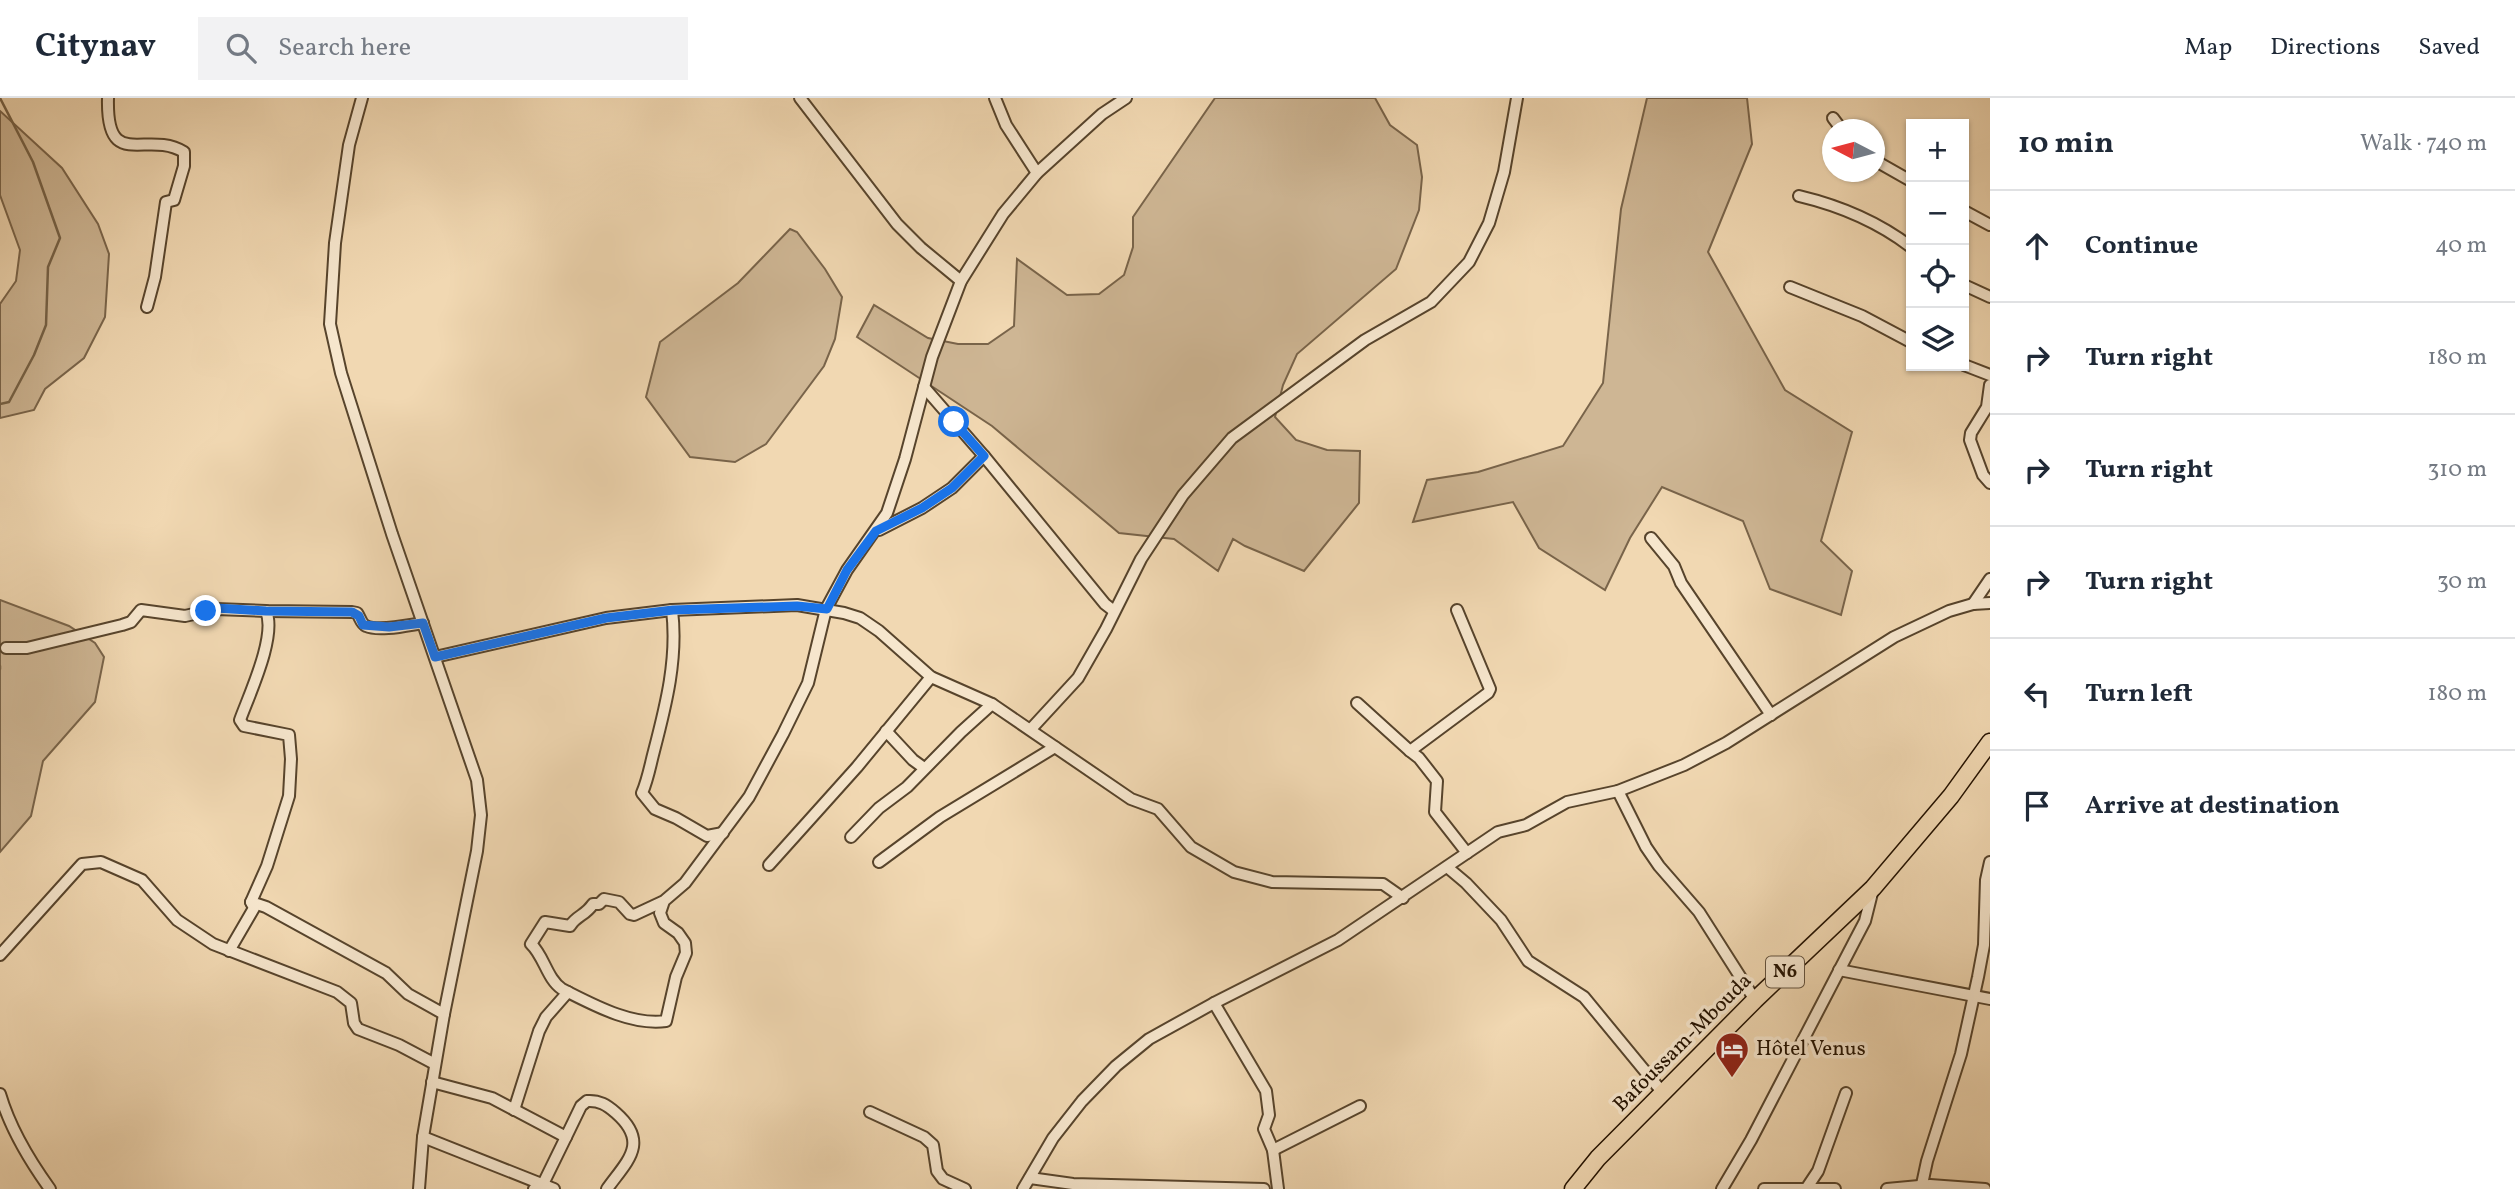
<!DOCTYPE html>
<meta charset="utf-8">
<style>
body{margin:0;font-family:Vollkorn,serif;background:#f2f2f3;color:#1f2937}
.controls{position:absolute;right:21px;top:21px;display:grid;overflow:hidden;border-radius:0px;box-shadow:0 2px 5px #0004}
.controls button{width:63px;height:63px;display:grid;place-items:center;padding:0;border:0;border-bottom:2px solid #e0e1e3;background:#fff;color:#1f2937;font:35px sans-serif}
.compass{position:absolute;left:1822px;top:21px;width:63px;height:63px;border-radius:50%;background:#fff;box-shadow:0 2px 5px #0004;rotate:276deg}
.stop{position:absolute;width:21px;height:21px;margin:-16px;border:5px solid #1a73e8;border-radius:50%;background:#fff}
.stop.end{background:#1a73e8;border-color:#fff;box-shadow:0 2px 7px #0008}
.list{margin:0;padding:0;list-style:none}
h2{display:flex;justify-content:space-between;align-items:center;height:91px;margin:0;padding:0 28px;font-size:30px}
h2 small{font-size:23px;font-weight:400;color:#747a83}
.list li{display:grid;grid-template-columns:46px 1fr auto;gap:21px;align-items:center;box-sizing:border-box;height:112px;padding:0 28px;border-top:2px solid #e0e1e3}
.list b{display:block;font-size:26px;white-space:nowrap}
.list em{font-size:23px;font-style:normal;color:#747a83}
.icon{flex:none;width:38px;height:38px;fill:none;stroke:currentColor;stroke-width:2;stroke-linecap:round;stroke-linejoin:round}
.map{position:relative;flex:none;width:1990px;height:1091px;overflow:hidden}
header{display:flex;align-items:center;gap:42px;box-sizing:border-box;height:98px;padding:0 35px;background:#fff;border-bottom:2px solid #e0e1e3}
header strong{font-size:33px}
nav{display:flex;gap:38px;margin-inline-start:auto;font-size:24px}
.search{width:490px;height:63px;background:#f2f2f3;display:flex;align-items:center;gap:18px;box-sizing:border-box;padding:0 24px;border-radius:0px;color:#747a83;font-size:26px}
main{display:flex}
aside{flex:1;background:#fff}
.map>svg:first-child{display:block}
.green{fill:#ceb694;stroke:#79644a;stroke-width:2}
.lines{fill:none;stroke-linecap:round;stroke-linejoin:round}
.stream{stroke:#756146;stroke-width:2.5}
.minor-casing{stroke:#57442c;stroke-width:14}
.highway-casing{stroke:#241200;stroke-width:19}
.minor{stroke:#f6e6cd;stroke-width:10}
.highway{stroke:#f1d8b2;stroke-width:16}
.route{stroke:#1a73e8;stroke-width:9}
.labels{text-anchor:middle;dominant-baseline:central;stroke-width:7;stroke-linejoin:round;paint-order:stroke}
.shield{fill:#f6e6cd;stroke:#63523e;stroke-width:2}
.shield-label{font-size:19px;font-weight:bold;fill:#241200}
.street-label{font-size:21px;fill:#241200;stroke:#f6e6cd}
.poi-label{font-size:21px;fill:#241200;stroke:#f6e6cd;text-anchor:start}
</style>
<header>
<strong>Citynav</strong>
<div class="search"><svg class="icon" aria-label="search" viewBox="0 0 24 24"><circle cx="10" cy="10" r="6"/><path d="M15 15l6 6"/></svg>Search here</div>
<nav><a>Map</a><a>Directions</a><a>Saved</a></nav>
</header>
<main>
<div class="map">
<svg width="1990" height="1091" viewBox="0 0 1990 1091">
<rect width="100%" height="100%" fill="#f1d8b2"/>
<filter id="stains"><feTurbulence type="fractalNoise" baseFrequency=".00286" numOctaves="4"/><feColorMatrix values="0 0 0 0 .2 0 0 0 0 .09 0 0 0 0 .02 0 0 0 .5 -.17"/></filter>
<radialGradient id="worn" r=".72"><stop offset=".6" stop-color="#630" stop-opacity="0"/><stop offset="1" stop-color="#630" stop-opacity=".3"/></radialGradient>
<g class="green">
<path d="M 1215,0 L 1375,0 L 1390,27 L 1417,47 L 1422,79 L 1419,112 L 1396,171 L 1297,256 L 1283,287 L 1275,319 L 1296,342 L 1327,352 L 1360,353 L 1359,405 L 1304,473 L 1245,448 L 1233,441 L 1218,473 L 1174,441 L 1119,435 L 992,328 L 857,239 L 874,207 L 928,240 L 958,246 L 988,246 L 1014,228 L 1017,161 L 1067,197 L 1099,196 L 1124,177 L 1133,149 L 1133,119 Z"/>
<path d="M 1647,0 L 1747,0 L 1752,46 L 1708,154 L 1785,292 L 1852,334 L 1821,443 L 1852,473 L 1841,517 L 1770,491 L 1743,423 L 1662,389 L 1630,440 L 1605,492 L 1539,450 L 1513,404 L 1413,424 L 1427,382 L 1478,374 L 1563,348 L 1603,285 L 1621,111 Z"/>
<path d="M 0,13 L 62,70 L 98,126 L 109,156 L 105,219 L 84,260 L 45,291 L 34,312 L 0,320 L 0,206 L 16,183 L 20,152 L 0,97 Z"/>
<path d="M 790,131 L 797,134 L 825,171 L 842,199 L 835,241 L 824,268 L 766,346 L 735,364 L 690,359 L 646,299 L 660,244 L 738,185 Z"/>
<path d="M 0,502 L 69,528 L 95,545 L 104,559 L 95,604 L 43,663 L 31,718 L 0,754 Z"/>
</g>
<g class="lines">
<g class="stream">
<path d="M 0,0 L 33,64 L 60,140 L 48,169 L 46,227 L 34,257 L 9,304 L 0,306"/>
<path d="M 0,568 L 0,571"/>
</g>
<g class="minor-casing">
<g id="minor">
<path d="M 108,0 C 106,75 146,31 184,54 L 184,68 L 174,102 L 166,104 L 155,179 L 147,209"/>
<path d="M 362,0 L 349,47 L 335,145 L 330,226 L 341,275 L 392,436 L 477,682 L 481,717 L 477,753 L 444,916 L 423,1039 L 419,1091"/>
<path d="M 800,0 L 897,126 L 921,150 L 961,183"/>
<path d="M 995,0 L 1006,27 L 1037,75"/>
<path d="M 1833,20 L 1842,32"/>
<path d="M 1874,62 L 1911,83"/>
<path d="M 1799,98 C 1841,108 1877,123 1911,149"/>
<path d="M 1964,113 L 1990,127"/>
<path d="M 1964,187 L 1990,199"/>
<path d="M 1790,189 L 1862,218 L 1911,244"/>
<path d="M 1964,267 L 1990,277"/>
<path d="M 1990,287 L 1987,309 L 1971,335 L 1970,342 L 1983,377 L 1990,385"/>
<path d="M 924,289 L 984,358 L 1105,506 L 1114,513"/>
<path d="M 879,432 L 922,410 L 952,390 L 984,358"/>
<path d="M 1651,440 L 1674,468 L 1681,485 L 1771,617"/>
<path d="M 1973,506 L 1990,481"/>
<path d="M 672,512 C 678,560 666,607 654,653 C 650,668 648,681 642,695 L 655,711 L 676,720 L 707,738 L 723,735"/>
<path d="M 1457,512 L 1490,591 L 1488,595 L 1410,653 L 1419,660 L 1437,683 L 1435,714 L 1467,755"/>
<path d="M 266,513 C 277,538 249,597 240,622 L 244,628 L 289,637 L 291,661 L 289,698 L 267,768 L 251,804 L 266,809 L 386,875 L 408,896 L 444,916"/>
<path d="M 6,550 L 27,550 L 122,527 L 131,524 L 141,512 L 185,518 L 216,511 L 266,513 L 352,514 L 357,515 C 360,519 361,526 366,528 C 379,534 409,527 423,525"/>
<path d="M 435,559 L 606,520 L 672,512 L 797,507 L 844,515 L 860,520 L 879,533 L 931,579 L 992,606 L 1131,701 L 1158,711 L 1191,749 L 1234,774 L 1272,784 L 1383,786 L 1403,800"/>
<path d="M 1357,605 L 1410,653"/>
<path d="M 1031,631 L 1078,580 L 1106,531 L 1141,461 L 1183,397 L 1232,340 L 1365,242 L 1431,204 L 1469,164 L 1489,125 L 1504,74 L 1517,0"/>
<path d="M 886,633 L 913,662 L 924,670"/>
<path d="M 1618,693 L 1646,749 L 1659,768 L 1699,814 L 1755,902"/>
<path d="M 851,739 L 879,710 L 907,689 L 961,634 L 992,606"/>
<path d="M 879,764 L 940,719 L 1055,649"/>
<path d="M 769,767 L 857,669 L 931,579"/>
<path d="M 1447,769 L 1466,785 L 1501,822 L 1528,863 L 1584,899 L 1663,995"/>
<path d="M 664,803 L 660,815 L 664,825 L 678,835 L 685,845 L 686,855 L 676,879 L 666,923 C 631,928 592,906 562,891 C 547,881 544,858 531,846 L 545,824 L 570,828 C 577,817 585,818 593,806 L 599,806 L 604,801 L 619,804 L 630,816 L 634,817 L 664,803 L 685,785 L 749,699 L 783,636 L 808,585 L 826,511 L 847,472 L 887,415 L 905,361 L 932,259 L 961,183 L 1003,116 L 1037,75 L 1102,16 L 1126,0"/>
<path d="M 229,853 L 254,810 L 251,804"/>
<path d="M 0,857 L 82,766 L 101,764 L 142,782 L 177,822 L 213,846 L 337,894 L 351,905 L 354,925 L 358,931 L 399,947 L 435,966"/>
<path d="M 1839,872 L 1990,901"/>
<path d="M 1214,905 L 1266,993 L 1269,1017 L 1264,1031 L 1273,1052 L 1278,1091"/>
<path d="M 432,984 L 492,1000 L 566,1039 L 543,1086 L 534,1091"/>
<path d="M 0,996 C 10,1030 29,1062 50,1091"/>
<path d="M 514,1012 L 539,933 L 546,919 L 568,894"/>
<path d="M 870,1014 L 924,1039 L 933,1047 L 937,1073 L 943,1081 L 965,1091"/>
<path d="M 423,1039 L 554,1091"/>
<path d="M 566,1039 L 581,1008 L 587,1003 C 599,1002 607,1007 616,1015 C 650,1045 627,1063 607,1091"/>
<path d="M 1273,1052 L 1360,1008"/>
<path d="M 1030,1080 L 1073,1086 L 1264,1091"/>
<path d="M 1023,1091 L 1053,1040 L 1082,1003 L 1116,968 L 1149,941 L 1214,905 L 1338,842 L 1498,734 L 1526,727 L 1567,704 L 1618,693 L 1684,667 L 1726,645 L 1894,539 L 1949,513 L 1973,506 L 1990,505"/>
<path d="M 1722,1091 L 1751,1042 L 1854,844 L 1865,823 L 1873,791"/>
<path d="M 1764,1091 L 1835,1091"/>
<path d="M 1806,1091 L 1818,1073 L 1846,995"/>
<path d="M 1887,1091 L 1930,1087 L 1985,1091"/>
<path d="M 1921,1091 L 1927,1063 L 1961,956 L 1978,879 L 1984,847 L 1986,782 L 1990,764"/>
</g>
</g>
<g class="highway-casing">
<path id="highway" d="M 1573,1091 L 1598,1060 L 1755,902 L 1873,790 L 1951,698 L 1990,644"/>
</g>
<use href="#minor" class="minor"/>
<use href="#highway" class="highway"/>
</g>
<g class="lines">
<path class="route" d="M 206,513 L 216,510 L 266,513 L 352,514 L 359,518 L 363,527 L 389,529 L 423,525 L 435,559 L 606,520 L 673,512 L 797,508 L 827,511 L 847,472 L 876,433 L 922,410 L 952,390 L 984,358 L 954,324"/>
</g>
<defs>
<g id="hotel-pin" transform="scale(1.75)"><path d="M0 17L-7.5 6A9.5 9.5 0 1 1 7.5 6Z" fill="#8f2418" stroke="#f6e6cd"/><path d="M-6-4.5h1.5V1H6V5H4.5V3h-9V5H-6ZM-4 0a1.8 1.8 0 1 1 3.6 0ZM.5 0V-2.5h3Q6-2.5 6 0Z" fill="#fff"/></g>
</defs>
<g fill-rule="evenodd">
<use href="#hotel-pin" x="1732" y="951"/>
</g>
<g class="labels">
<rect class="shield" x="1766" y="858.5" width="38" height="31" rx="5"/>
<g class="shield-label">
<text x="1785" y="874">N6</text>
</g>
<g class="street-label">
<text transform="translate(1683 945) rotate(-45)">Bafoussam-Mbouda</text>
</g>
<g class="poi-label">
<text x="1756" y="951">Hôtel Venus</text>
</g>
</g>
<rect width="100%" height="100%" filter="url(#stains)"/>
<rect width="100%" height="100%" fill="url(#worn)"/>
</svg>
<div class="controls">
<button>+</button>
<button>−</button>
<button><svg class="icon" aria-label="locate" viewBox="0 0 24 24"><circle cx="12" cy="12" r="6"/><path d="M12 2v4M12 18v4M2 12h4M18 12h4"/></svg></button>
<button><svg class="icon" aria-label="layers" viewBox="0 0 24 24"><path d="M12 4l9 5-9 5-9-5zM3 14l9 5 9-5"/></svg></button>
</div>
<svg class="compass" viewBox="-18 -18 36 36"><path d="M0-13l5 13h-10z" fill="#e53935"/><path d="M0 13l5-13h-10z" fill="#747a83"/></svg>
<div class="stop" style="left:954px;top:324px"></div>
<div class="stop end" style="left:206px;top:513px"></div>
</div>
<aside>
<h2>10 min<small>Walk · 740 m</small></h2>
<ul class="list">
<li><svg class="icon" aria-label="ahead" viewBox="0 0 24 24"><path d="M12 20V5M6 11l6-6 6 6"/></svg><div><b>Continue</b></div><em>40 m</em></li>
<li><svg class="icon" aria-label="right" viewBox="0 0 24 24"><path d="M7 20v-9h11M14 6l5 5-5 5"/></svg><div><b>Turn right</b></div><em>180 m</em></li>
<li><svg class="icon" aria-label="right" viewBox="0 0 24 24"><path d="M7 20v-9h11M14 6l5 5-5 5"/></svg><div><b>Turn right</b></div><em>310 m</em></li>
<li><svg class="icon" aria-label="right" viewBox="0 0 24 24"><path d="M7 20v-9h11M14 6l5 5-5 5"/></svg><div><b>Turn right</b></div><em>30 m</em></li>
<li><svg class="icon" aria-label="left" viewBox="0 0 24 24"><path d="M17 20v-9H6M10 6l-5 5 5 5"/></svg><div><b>Turn left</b></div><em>180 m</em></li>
<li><svg class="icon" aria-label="arrive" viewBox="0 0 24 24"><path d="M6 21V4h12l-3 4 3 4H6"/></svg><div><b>Arrive at destination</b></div></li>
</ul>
</aside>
</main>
